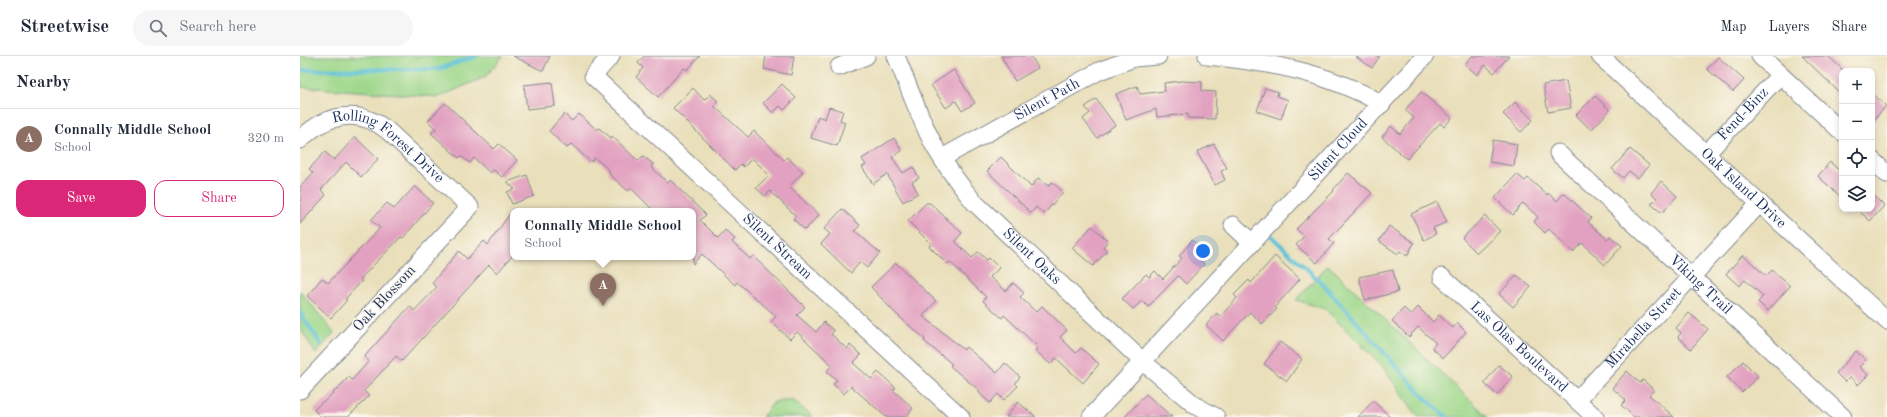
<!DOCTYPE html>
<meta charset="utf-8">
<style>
body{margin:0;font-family:"Old Standard TT",serif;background:#f6f6f7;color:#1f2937}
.controls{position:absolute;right:12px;top:12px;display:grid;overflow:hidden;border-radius:8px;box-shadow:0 2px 6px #0003}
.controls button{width:36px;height:36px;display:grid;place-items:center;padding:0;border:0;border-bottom:1px solid #e0e1e3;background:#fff;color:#1f2937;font:20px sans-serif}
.you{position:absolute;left:903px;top:195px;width:14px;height:14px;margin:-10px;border:3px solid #fff;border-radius:50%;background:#1a73e8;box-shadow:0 0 0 6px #1a73e833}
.badge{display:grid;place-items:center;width:26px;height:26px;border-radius:50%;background:#db2777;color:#fff;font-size:13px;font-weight:700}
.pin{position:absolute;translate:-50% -33px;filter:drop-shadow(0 1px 2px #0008)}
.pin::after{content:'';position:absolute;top:21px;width:14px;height:12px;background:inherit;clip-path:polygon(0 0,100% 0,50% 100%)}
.popup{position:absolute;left:210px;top:152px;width:186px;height:52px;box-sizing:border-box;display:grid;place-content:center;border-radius:8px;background:#fff;filter:drop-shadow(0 1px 3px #0005);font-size:13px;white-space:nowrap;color:#747a83}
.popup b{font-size:15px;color:#1f2937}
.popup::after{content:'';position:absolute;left:50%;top:100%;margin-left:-8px;border:8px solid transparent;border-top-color:#fff}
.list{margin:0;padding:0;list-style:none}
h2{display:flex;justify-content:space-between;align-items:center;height:52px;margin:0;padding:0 16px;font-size:17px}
h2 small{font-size:13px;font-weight:400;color:#747a83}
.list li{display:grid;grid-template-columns:26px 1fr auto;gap:12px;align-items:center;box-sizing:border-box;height:60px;padding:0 16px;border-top:1px solid #e0e1e3}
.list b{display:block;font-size:15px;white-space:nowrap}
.list p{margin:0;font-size:13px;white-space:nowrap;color:#747a83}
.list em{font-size:13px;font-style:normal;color:#747a83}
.actions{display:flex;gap:8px;padding:12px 16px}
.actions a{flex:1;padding:9px 0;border:1px solid #db2777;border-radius:12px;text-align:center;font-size:14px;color:#db2777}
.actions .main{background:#db2777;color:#fff}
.icon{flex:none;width:22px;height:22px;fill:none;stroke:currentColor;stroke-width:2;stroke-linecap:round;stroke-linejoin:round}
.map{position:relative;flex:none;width:1587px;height:361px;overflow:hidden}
header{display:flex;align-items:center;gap:24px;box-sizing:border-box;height:56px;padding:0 20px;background:#fff;border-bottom:1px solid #e0e1e3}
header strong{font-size:19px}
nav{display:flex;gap:22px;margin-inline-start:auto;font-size:14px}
.search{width:280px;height:36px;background:#f6f6f7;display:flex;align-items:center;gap:10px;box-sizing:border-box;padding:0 14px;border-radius:22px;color:#747a83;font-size:15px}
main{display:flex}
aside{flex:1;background:#fff}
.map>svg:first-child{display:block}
.green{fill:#9dd78a;stroke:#5c8374}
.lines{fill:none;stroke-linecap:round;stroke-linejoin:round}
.stream{stroke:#5ac1d7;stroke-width:4}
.building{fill:#e2a1c0}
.minor-casing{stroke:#82878c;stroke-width:19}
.minor{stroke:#fff;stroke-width:17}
.labels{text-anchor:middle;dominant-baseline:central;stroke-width:3;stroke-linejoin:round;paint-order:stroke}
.street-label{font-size:15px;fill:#1b2f5e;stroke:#fbf7ec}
</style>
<header>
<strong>Streetwise</strong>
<div class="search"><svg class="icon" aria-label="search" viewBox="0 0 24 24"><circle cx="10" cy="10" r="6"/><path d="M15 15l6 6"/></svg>Search here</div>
<nav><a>Map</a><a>Layers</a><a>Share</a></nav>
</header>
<main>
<aside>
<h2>Nearby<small></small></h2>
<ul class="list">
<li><span class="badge" style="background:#8d6e63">A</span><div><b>Connally Middle School</b><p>School</p></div><em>320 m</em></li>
</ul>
<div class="actions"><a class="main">Save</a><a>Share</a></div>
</aside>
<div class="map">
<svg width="1587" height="361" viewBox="0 0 1587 361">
<rect width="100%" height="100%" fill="#fbf7ec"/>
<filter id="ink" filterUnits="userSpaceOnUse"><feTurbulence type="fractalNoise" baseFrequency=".025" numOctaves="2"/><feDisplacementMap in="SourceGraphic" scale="8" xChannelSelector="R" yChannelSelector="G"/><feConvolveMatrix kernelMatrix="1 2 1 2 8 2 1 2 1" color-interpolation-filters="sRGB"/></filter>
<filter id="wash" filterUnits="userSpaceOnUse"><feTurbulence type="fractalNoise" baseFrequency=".012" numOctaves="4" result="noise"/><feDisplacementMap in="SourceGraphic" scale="16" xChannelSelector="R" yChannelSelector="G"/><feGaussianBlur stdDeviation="0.9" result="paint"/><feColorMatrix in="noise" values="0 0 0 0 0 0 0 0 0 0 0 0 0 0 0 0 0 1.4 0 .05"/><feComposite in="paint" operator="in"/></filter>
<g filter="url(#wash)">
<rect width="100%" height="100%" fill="#e9dfba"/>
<g class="green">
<path d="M 0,0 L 203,0 L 185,21 L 139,41 L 0,31 Z"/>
<path d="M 1028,209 L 1188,361 L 1118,361 L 1082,310 L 1025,253 L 996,244 Z"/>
<path d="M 0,235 L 34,277 L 16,298 L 0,272 Z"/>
<path d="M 493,344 L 513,361 L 462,361 L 474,346 Z"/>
</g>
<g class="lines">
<g class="stream">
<path d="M 0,14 L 139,13 L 176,0"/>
<path d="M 970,179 L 1022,227 L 1124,341 L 1147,361"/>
<path d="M 0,257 L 21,288"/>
</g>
</g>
<g id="blocks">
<g class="building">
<path d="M 213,0 L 250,0 L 243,15 Z"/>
<path d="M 344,0 L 400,0 L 387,14 L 384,12 L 358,41 L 336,21 L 343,12 L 338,7 Z"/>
<path d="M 466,0 L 494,0 L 491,19 L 464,13 Z"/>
<path d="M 701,0 L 731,0 L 738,12 L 715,25 Z"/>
<path d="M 1055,0 L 1080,0 L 1072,12 Z"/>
<path d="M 1172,0 L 1209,0 L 1194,17 L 1185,9 L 1177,19 L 1165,8 Z"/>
<path d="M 1502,0 L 1528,0 L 1542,13 L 1542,39 Z"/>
<path d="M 1418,1 L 1444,24 L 1433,36 L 1407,13 Z"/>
<path d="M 654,14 L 675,47 L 662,55 L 656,45 L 646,52 L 631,29 Z"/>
<path d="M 881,25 L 902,26 L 902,35 L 916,36 L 915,63 L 888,62 L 888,58 L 857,61 L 856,53 L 826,64 L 816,38 L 837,30 L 840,38 L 865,35 L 864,27 Z"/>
<path d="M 1266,25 L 1271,52 L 1248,56 L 1243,29 Z"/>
<path d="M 252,26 L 255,50 L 227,53 L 224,29 Z"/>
<path d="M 482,28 L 496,42 L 484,54 L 480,50 L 473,57 L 463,47 Z"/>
<path d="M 393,32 L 404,44 L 410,38 L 418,45 L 414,50 L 448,81 L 454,75 L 484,104 L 487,101 L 503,116 L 489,131 L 519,159 L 505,174 L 493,163 L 496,160 L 470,135 L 465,140 L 456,132 L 469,119 L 452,102 L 444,111 L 441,108 L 435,114 L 373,52 Z"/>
<path d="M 965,32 L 978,36 L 977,40 L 988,44 L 981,63 L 957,55 Z"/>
<path d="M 1121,36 L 1152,62 L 1144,71 L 1140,67 L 1107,103 L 1082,81 L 1091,70 L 1100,78 L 1114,62 L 1105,54 Z"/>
<path d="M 1572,37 L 1586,50 L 1572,66 Z"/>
<path d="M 1295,40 L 1310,54 L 1291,74 L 1276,59 Z"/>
<path d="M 796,43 L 815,69 L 797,82 L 783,63 L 790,57 L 785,51 Z"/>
<path d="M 1215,46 L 1233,64 L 1221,76 L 1203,58 Z"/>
<path d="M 145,47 L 194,93 L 199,88 L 217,104 L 202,121 L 194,114 L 190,117 L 174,102 L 170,107 L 161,100 L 159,102 L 131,77 L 136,73 L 128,65 Z"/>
<path d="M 529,51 L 543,55 L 540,64 L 545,66 L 537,90 L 511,82 L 518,60 L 525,63 Z"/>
<path d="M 264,58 L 272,65 L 279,58 L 297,74 L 299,72 L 311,82 L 312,80 L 338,105 L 343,100 L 353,108 L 351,111 L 368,127 L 370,124 L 406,159 L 400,164 L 418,182 L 425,174 L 435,183 L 432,186 L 450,203 L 453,200 L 505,251 L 497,259 L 516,276 L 524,266 L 534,275 L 531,278 L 547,293 L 550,289 L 561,299 L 553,307 L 571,323 L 578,316 L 596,332 L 593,334 L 613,352 L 606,361 L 586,361 L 551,330 L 544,338 L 533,328 L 537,324 L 527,315 L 532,309 L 497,276 L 490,283 L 471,266 L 476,260 L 437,226 L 435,229 L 402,198 L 393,208 L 393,155 L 354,155 L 331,132 L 328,135 L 308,117 L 310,115 L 295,102 L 291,106 L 271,88 L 267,92 L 249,75 Z"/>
<path d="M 55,81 L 78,103 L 61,121 L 46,106 L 21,134 L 26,139 L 0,168 L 0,131 L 13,117 L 9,113 L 25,96 L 34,104 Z"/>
<path d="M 594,82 L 602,95 L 592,101 L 603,117 L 613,111 L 619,122 L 612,126 L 618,137 L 603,146 L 587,118 L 573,128 L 562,111 L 566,109 L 562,103 Z"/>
<path d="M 1193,84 L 1217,88 L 1214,110 L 1189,106 Z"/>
<path d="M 914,88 L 927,112 L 921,115 L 925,124 L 915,129 L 897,96 Z"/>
<path d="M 1330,93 L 1349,109 L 1338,122 L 1329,115 L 1323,122 L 1312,113 Z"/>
<path d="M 701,101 L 731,131 L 738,122 L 748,130 L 752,126 L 763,136 L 744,158 L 736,151 L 731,157 L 687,115 Z"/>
<path d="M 1530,106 L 1542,117 L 1542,142 L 1518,120 Z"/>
<path d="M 1048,117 L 1072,137 L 1029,183 L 1034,187 L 1017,207 L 996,189 L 1004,180 L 996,173 L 1034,135 L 1033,134 Z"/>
<path d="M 1217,118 L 1225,125 L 1228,122 L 1247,139 L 1248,137 L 1257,145 L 1264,137 L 1291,162 L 1288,166 L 1307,183 L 1310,180 L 1322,190 L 1305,209 L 1282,187 L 1273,196 L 1249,173 L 1245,177 L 1234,166 L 1238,161 L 1223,147 L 1213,159 L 1195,142 Z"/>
<path d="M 227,119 L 234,140 L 212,148 L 207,136 L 215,133 L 207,126 Z"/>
<path d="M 1361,125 L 1377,140 L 1362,157 L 1351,148 L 1357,142 L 1351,137 Z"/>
<path d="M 115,130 L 133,147 L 103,182 L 101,181 L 60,223 L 62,225 L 45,243 L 47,244 L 31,262 L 7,240 L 22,222 L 28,227 L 80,172 L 71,164 L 87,147 L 94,153 Z"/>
<path d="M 1572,138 L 1584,150 L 1570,165 L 1557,153 L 1572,153 Z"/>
<path d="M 1137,146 L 1147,166 L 1133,172 L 1136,178 L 1124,184 L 1111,158 Z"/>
<path d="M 626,147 L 630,147 L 662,177 L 655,185 L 672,202 L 678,196 L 687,204 L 689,202 L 699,212 L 690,221 L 706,235 L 713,227 L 724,237 L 720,241 L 736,256 L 742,250 L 767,274 L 760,281 L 776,297 L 781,292 L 799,308 L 783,327 L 756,302 L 750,308 L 735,294 L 738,291 L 704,259 L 702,262 L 683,245 L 686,241 L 650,206 L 647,208 L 629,190 L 631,188 L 608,165 Z"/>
<path d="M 213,153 L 213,199 L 197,217 L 189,209 L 102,305 L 96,300 L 64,335 L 69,340 L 48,361 L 21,361 L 14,354 L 23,345 L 24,346 L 49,321 L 52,324 L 69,305 L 64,301 L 101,260 L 110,250 L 114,255 L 137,231 L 132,227 L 159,195 L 167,203 L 184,185 L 188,189 Z"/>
<path d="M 542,153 L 560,169 L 555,175 L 580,197 L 567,212 L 560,206 L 551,217 L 521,188 L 530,178 L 524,173 Z"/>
<path d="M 1185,160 L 1200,175 L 1177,197 L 1162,182 Z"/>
<path d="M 792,170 L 808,185 L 803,191 L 807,195 L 793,210 L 772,192 Z"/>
<path d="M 1089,170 L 1114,187 L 1107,200 L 1100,195 L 1098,198 L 1079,185 Z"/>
<path d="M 892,184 L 903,194 L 897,201 L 904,208 L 886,228 L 878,220 L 848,251 L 842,245 L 833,253 L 822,243 L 846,218 L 849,221 L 855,215 L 863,223 L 882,202 L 879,200 Z"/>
<path d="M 1443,199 L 1466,220 L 1472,214 L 1490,230 L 1468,255 L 1458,246 L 1463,240 L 1445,224 L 1439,230 L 1426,218 Z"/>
<path d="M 975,200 L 1000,223 L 975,251 L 977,253 L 962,268 L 950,256 L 923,285 L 906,269 L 917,257 L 920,261 L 937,242 L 934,239 L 949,224 L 951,227 Z"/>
<path d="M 596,207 L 636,245 L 623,260 L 664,294 L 666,291 L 697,317 L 705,307 L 720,321 L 715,327 L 718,330 L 704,344 L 698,338 L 690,347 L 679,337 L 680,335 L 650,310 L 652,308 L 624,285 L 625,283 L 594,256 L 571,231 Z"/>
<path d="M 1093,214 L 1098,236 L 1065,244 L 1059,221 Z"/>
<path d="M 1217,219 L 1231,231 L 1213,251 L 1199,238 Z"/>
<path d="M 1118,251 L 1133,266 L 1139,259 L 1153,272 L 1157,267 L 1166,276 L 1143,302 L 1132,292 L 1136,287 L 1118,271 L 1109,281 L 1092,265 L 1104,252 L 1111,259 Z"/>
<path d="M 1389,257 L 1408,273 L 1391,293 L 1378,281 L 1381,277 L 1376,272 Z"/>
<path d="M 980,286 L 1002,303 L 987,325 L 964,308 Z"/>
<path d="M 1556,295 L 1566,304 L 1559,311 L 1568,319 L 1558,329 L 1550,321 L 1545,326 L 1536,317 Z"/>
<path d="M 1443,305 L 1458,320 L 1442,336 L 1427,321 Z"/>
<path d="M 1199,309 L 1213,321 L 1197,339 L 1184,327 Z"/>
<path d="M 1327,315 L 1340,327 L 1343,324 L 1354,334 L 1349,339 L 1374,361 L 1334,361 L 1321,349 L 1326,344 L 1312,332 Z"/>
<path d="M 846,338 L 872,361 L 825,361 Z"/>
<path d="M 1073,345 L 1090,361 L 1058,361 Z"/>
<path d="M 718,346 L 736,361 L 706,361 Z"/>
</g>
</g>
</g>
<g filter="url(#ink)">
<use href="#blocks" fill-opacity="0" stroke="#82878c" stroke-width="1"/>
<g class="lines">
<g class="minor-casing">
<g id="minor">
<path id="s1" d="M 311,0 L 293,20 L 661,361"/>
<path id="s2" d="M 596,0 C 609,31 620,64 636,93 C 647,112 660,129 674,146 L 842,305 L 896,350 L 916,361"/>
<path d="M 907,0 C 968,6 1028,16 1082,48"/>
<path id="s3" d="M 1300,0 L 1587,265"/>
<path d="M 1460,0 L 1542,76"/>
<path d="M 539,11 L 566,0"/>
<path id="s4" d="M 0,84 C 25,58 59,51 88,75 L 170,151 L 0,334"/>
<path id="s5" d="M 1258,97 L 1543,361"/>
<path id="s6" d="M 1407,97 L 1480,19"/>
<path id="s7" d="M 642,102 L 799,15 L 834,2 L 858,0"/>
<path d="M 1572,104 L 1587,118"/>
<path d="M 933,169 L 952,187"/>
<path id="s8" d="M 1142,221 L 1295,361"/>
<path id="s9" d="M 1277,344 L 1460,147"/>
<path id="s10" d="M 791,361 L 1125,0"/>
</g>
</g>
<use href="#minor" class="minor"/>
</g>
</g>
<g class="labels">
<g class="street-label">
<text stroke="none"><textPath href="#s7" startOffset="120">Silent Path</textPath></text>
<text stroke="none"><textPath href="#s6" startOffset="53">Fend-Binz</textPath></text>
<text stroke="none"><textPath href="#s10" startOffset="364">Silent Cloud</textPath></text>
<text stroke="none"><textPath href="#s4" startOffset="105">Rolling Forest Drive</textPath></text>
<text stroke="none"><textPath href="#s3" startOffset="195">Oak Island Drive</textPath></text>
<text stroke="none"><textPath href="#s1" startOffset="278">Silent Stream</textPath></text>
<text stroke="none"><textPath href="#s2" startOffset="246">Silent Oaks</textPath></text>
<text stroke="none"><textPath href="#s5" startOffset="194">Viking Trail</textPath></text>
<text transform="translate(85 243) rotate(-47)">Oak Blossom</text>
<text stroke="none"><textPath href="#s9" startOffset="98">Mirabella Street</textPath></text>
<text stroke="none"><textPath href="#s8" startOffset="104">Las Olas Boulevard</textPath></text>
</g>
</g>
</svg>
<div class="controls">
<button>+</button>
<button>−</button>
<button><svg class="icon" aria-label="locate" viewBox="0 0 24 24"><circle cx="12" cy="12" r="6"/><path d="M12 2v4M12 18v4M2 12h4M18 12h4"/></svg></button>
<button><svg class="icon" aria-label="layers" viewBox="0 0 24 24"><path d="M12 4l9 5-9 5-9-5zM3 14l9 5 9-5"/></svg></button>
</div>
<div class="you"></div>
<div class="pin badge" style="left:303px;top:250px;background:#8d6e63">A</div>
<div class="popup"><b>Connally Middle School</b>School</div>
</div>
</main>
